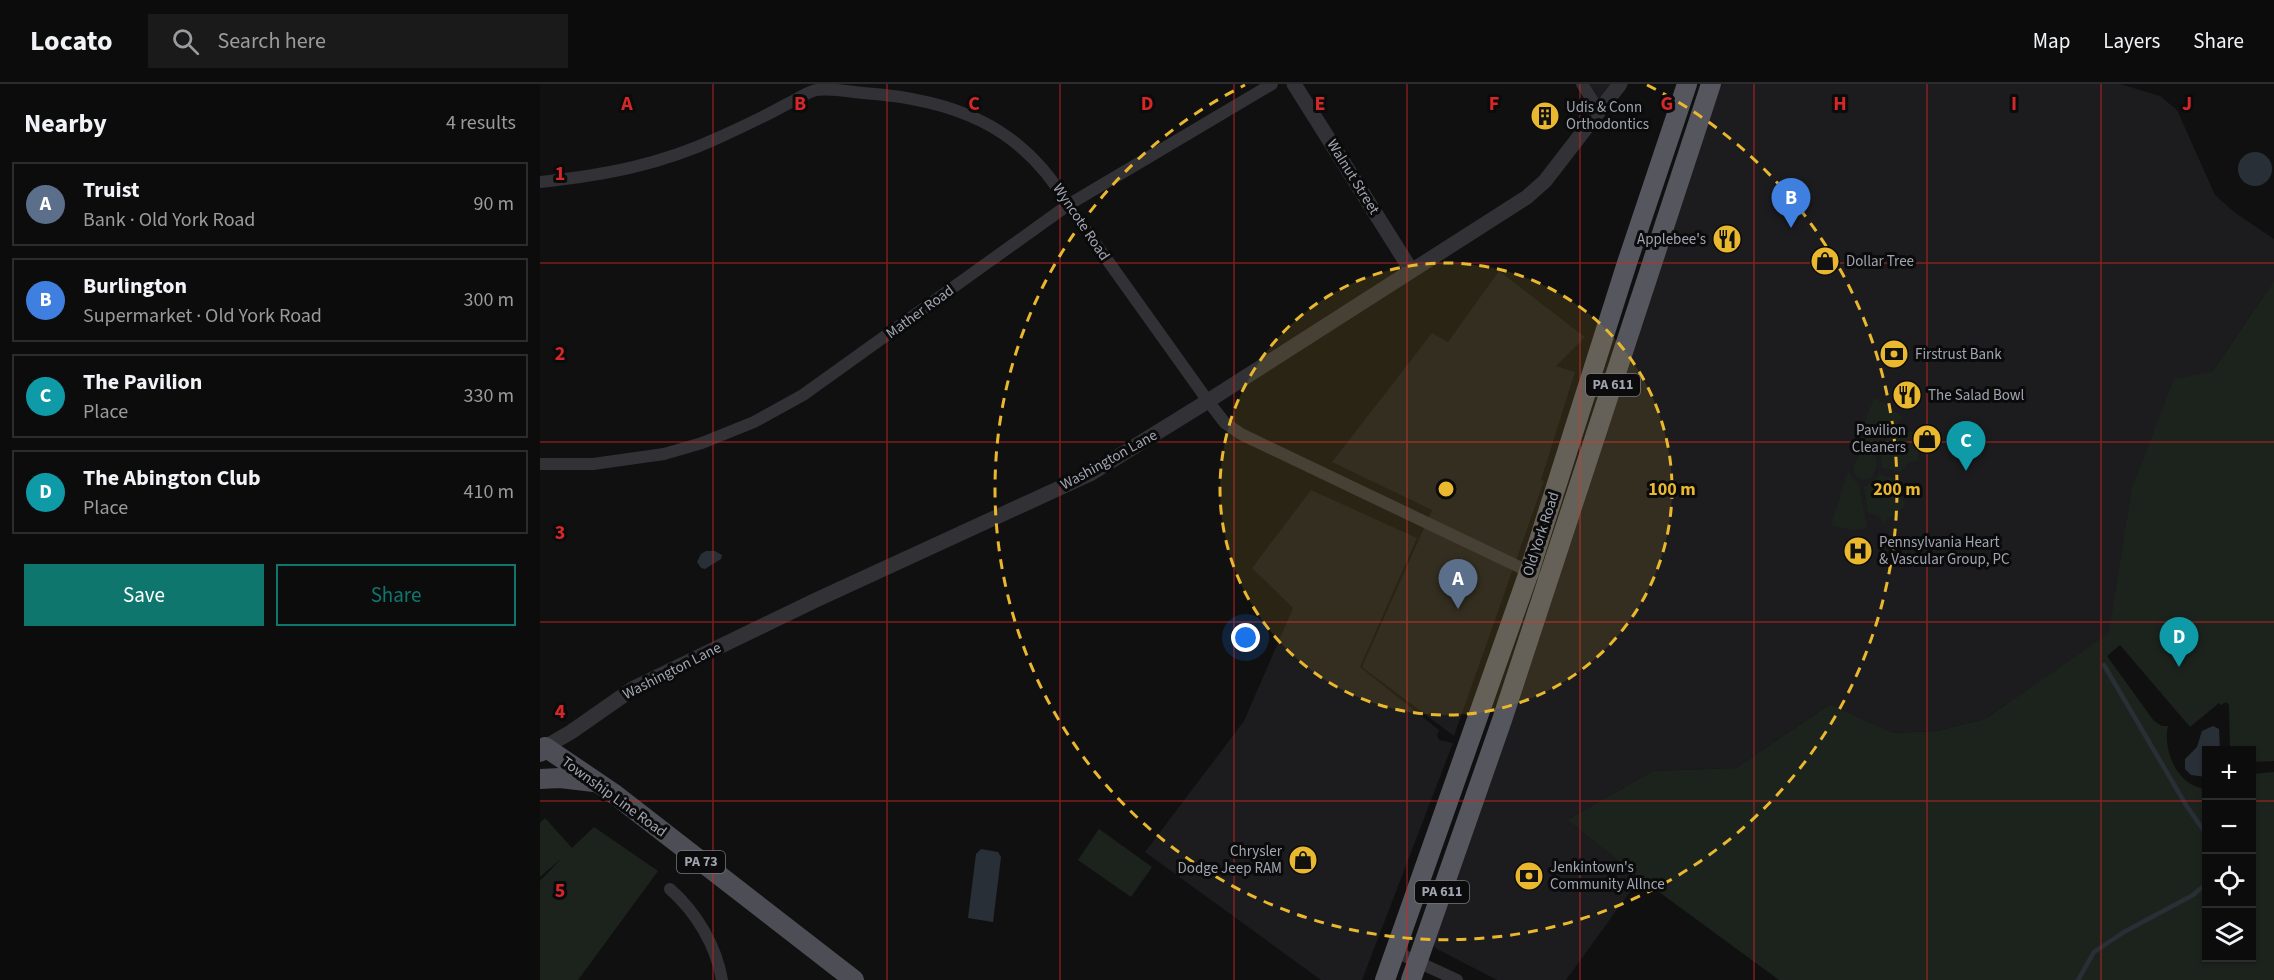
<!DOCTYPE html>
<meta charset="utf-8">
<style>
body{margin:0;font-family:"Source Sans 3",sans-serif;background:#1a1a1b;color:#f1f3f6}
.controls{position:absolute;right:18px;bottom:18px;display:grid;overflow:hidden;border-radius:0px;box-shadow:0 2px 4px #0004}
.controls button{width:54px;height:54px;display:grid;place-items:center;padding:0;border:0;border-bottom:2px solid #2c2c2e;background:#0c0c0d;color:#f1f3f6;font:30px sans-serif}
.you{position:absolute;left:706px;top:554px;width:21px;height:21px;margin:-15px;border:4px solid #fff;border-radius:50%;background:#1a73e8;box-shadow:0 0 0 9px #1a73e833}
.badge{display:grid;place-items:center;width:39px;height:39px;border-radius:50%;background:#0f766e;color:#fff;font-size:20px;font-weight:700}
.pin{position:absolute;translate:-50% -50px;filter:drop-shadow(0 2px 3px #0008)}
.pin::after{content:'';position:absolute;top:32px;width:21px;height:18px;background:inherit;clip-path:polygon(0 0,100% 0,50% 100%)}
.list{margin:0;padding:0;list-style:none}
h2{display:flex;justify-content:space-between;align-items:center;height:78px;margin:0;padding:0 24px;font-size:26px}
h2 small{font-size:20px;font-weight:400;color:#9a9b9d}
.list li{display:grid;grid-template-columns:39px 1fr auto;gap:18px;align-items:center;box-sizing:border-box;height:84px;margin:0 12px 12px;padding:0 12px;border:2px solid #2c2c2e;border-radius:0px}
.list b{display:block;font-size:22px;white-space:nowrap}
.list p{margin:0;font-size:20px;white-space:nowrap;color:#9a9b9d}
.list em{font-size:20px;font-style:normal;color:#9a9b9d}
.actions{display:flex;gap:12px;padding:18px 24px}
.actions a{flex:1;padding:14px 0;border:2px solid #0f766e;border-radius:0px;text-align:center;font-size:21px;color:#0f766e}
.actions .main{background:#0f766e;color:#fff}
.icon{flex:none;width:33px;height:33px;fill:none;stroke:currentColor;stroke-width:2;stroke-linecap:round;stroke-linejoin:round}
.map{position:relative;flex:none;width:1734px;height:896px;overflow:hidden}
header{display:flex;align-items:center;gap:36px;box-sizing:border-box;height:84px;padding:0 30px;background:#0c0c0d;border-bottom:2px solid #2c2c2e}
header strong{font-size:28px}
nav{display:flex;gap:33px;margin-inline-start:auto;font-size:21px}
.search{width:420px;height:54px;background:#1a1a1b;display:flex;align-items:center;gap:15px;box-sizing:border-box;padding:0 21px;border-radius:0px;color:#9a9b9d;font-size:22px}
main{display:flex}
aside{flex:1;background:#0c0c0d}
.map>svg:first-child{display:block}
.built{fill:#1c1c1e}
.green{fill:#1c231d}
.water{fill:#292f36}
.lines{fill:none;stroke-linecap:round;stroke-linejoin:round}
.stream{stroke:#292f36;stroke-width:4.5}
.minor{stroke:#313136;stroke-width:12}
.tertiary{stroke:#313136;stroke-width:15}
.primary{stroke:#4d4e55;stroke-width:20}
.trunk{stroke:#55565e;stroke-width:20}
.grid{fill:none;stroke:#d62828;stroke-width:1.5;stroke-opacity:0.55}
.ring{fill:none;stroke:#eab82e;stroke-width:3;stroke-dasharray:10 8}
.labels{text-anchor:middle;dominant-baseline:central;stroke-width:6;stroke-linejoin:round;paint-order:stroke}
.shield{fill:#0b0b0c;stroke:#747780;stroke-width:1.5}
.shield-label{font-size:14px;font-weight:bold;fill:#a1a5b1}
.poi-label{font-size:15px;fill:#a1a5b1;stroke:#0b0b0c;text-anchor:start}
.street-label{font-size:15px;fill:#a1a5b1;stroke:#0b0b0c}
.grid-label{font-size:20px;text-anchor:middle;font-weight:bold;fill:#d62828;stroke:#0b0b0c;stroke-width:6;stroke-linejoin:round;paint-order:stroke}
.centre{fill:#eab82e;stroke:#0b0b0c;stroke-width:3}
.ring-label{font-size:18px;text-anchor:middle;font-weight:bold;fill:#eab82e;stroke:#0b0b0c;stroke-width:6;stroke-linejoin:round;paint-order:stroke}
</style>
<header>
<strong>Locato</strong>
<div class="search"><svg class="icon" aria-label="search" viewBox="0 0 24 24"><circle cx="10" cy="10" r="6"/><path d="M15 15l6 6"/></svg>Search here</div>
<nav><a>Map</a><a>Layers</a><a>Share</a></nav>
</header>
<main>
<aside>
<h2>Nearby<small>4 results</small></h2>
<ul class="list">
<li><span class="badge" style="background:#5c6f8a">A</span><div><b>Truist</b><p>Bank · Old York Road</p></div><em>90 m</em></li>
<li><span class="badge" style="background:#3f7fe0">B</span><div><b>Burlington</b><p>Supermarket · Old York Road</p></div><em>300 m</em></li>
<li><span class="badge" style="background:#0f9aa8">C</span><div><b>The Pavilion</b><p>Place</p></div><em>330 m</em></li>
<li><span class="badge" style="background:#0f9aa8">D</span><div><b>The Abington Club</b><p>Place</p></div><em>410 m</em></li>
</ul>
<div class="actions"><a class="main">Save</a><a>Share</a></div>
</aside>
<div class="map">
<svg width="1734" height="896" viewBox="0 0 1734 896">
<rect width="100%" height="100%" fill="#101011"/>
<g class="built">
<path d="M 1042,0 L 1081,0 L 1059,27 Z"/>
<path d="M 1182,0 L 1580,0 L 1620,12 L 1637,26 L 1675,111 L 1694,128 L 1734,155 L 1734,197 L 1672,288 L 1578,495 L 1570,549 L 1445,635 L 1396,647 L 1353,649 L 1290,620 L 1196,684 L 1113,687 L 1027,736 L 1100,794 L 1026,896 L 957,896 L 897,865 L 886,855 L 1054,357 Z"/>
<path d="M 959,187 L 1045,253 L 1016,282 L 1035,288 L 1001,396 L 1004,397 L 914,652 L 822,583 L 892,426 L 792,378 L 892,249 L 908,258 Z"/>
<path d="M 771,406 L 877,454 L 820,583 L 899,646 L 897,651 L 899,656 L 913,659 L 822,896 L 781,896 L 605,768 L 704,637 L 753,524 L 712,484 Z"/>
</g>
<g class="green">
<path d="M 1734,197 L 1734,677 L 1712,678 L 1712,666 L 1690,666 L 1689,621 L 1686,618 L 1681,621 L 1679,619 L 1650,643 L 1580,561 L 1567,572 L 1614,637 L 1622,642 L 1628,642 C 1622,666 1638,703 1666,705 L 1666,874 L 1712,874 L 1712,690 L 1734,688 L 1734,896 L 1239,896 L 1100,794 L 1027,736 L 1113,687 L 1196,684 L 1290,620 L 1353,649 L 1396,647 L 1445,635 L 1569,549 L 1592,404 L 1634,295 L 1672,288 Z"/>
<path d="M 1334,314 L 1346,320 L 1363,334 L 1332,363 L 1321,364 L 1314,370 Z"/>
<path d="M 1356,346 L 1359,348 L 1373,348 L 1378,361 L 1379,376 L 1368,379 L 1359,389 L 1342,383 L 1341,373 L 1336,365 Z"/>
<path d="M 1329,368 L 1336,374 L 1336,384 L 1332,394 L 1322,396 L 1316,392 L 1313,385 L 1318,372 Z"/>
<path d="M 1308,388 L 1319,402 L 1327,444 L 1311,446 L 1291,441 Z"/>
<path d="M 1339,390 L 1356,395 L 1356,407 L 1365,418 L 1363,423 L 1344,438 L 1338,431 L 1328,429 L 1324,403 L 1335,397 Z"/>
<path d="M 5,734 L 32,764 L 54,743 L 118,787 L 38,896 L 0,896 L 0,797 L 22,774 L 0,793 L 0,739 Z"/>
<path d="M 559,745 L 612,783 L 591,813 L 538,776 Z"/>
</g>
<g class="water">
<circle cx="1715" cy="85" r="17"/>
<path d="M 166,467 L 175,467 L 182,471 L 181,475 L 165,485 L 161,484 L 157,478 L 161,470 Z"/>
<path d="M 1673,642 L 1679,645 L 1680,666 L 1666,666 L 1666,693 L 1651,691 L 1645,685 L 1645,675 L 1657,663 L 1662,647 Z"/>
<path d="M 441,765 L 458,768 L 461,773 L 453,838 L 428,834 L 436,770 Z"/>
</g>
<g class="lines">
<g class="stream">
<path d="M 1564,581 L 1646,721 L 1666,750"/>
<path d="M 1538,896 L 1554,868 L 1584,848 L 1653,811 L 1666,800"/>
</g>
<g class="minor">
<path d="M 1042,0 L 1059,27"/>
<path d="M 0,98 C 65,91 120,81 180,53 C 202,43 224,33 245,21 C 254,17 264,10 273,7 C 285,3 311,8 323,9 C 412,15 482,41 528,121 L 668,317 L 685,339 L 701,350 L 994,490"/>
<path d="M 0,380 L 53,380 L 124,370 L 162,359 L 214,338 L 263,311 L 528,121 L 732,0"/>
<path d="M 130,805 C 156,828 176,861 182,896"/>
<path d="M 856,868 L 917,896"/>
</g>
<g class="tertiary">
<path d="M 754,0 L 871,186"/>
<path d="M 5,663 L 31,648 L 94,604 L 276,516 L 550,390 L 668,317 L 987,113 L 1005,97 L 1080,0"/>
</g>
<g class="primary">
<path d="M 0,668 L 5,663 L 73,709 L 314,896"/>
<path d="M 0,695 L 20,694 L 54,698"/>
</g>
<g class="trunk">
<path d="M 845,896 L 989,488 L 1087,179 L 1147,0"/>
<path d="M 871,896 L 962,636 L 1171,0"/>
</g>
</g>
<path class="grid" d="M 173,0 L 173,896M 347,0 L 347,896M 520,0 L 520,896M 694,0 L 694,896M 867,0 L 867,896M 1040,0 L 1040,896M 1214,0 L 1214,896M 1387,0 L 1387,896M 1561,0 L 1561,896M 0,179 L 1734,179M 0,358 L 1734,358M 0,538 L 1734,538M 0,717 L 1666,717M 1712,717 L 1734,717"/>
<circle cx="906" cy="405" r="226" fill="#eab82e" fill-opacity=".12"/>
<g class="ring">
<circle cx="906" cy="405" r="226"/>
<path d="M1107 1A451 451 0 1 1 705 1"/>
</g>
<defs>
<g id="building-disc" transform="scale(1.5)"><circle r="9.5" fill="#eab82e" stroke="#0b0b0c"/><path d="M-4-6H4V6H1V3H-1V6H-4ZM-2.5-4.3h1.7v1.8h-1.7ZM.8-4.3h1.7v1.8H.8ZM-2.5-1h1.7V.8h-1.7ZM.8-1h1.7V.8H.8Z" fill="#111"/></g>
<g id="restaurant-disc" transform="scale(1.5)"><circle r="9.5" fill="#eab82e" stroke="#0b0b0c"/><path d="M-5-6h1v4h1v-4h1v4h1v-4h1v5L-1.5 .5V6h-2V.5L-5-1ZM5-6V6H3V1.5H1.5Q1.5-4 5-6Z" fill="#111"/></g>
<g id="shop-disc" transform="scale(1.5)"><circle r="9.5" fill="#eab82e" stroke="#0b0b0c"/><path d="M-5-2.5h2.3a2.7 3.5 0 0 1 5.4 0H5L5.5 6h-11ZM-1.5-2.5h3a1.5 2.3 0 0 0-3 0Z" fill="#111"/></g>
<g id="bank-disc" transform="scale(1.5)"><circle r="9.5" fill="#eab82e" stroke="#0b0b0c"/><path d="M-6-4H6V4H-6ZM0-2.3a2.3 2.3 0 1 0 0 4.6a2.3 2.3 0 1 0 0-4.6Z" fill="#111"/></g>
<g id="hospital-disc" transform="scale(1.5)"><circle r="9.5" fill="#eab82e" stroke="#0b0b0c"/><path d="M-5-5h3v3.5h4V-5h3V5h-3V1.5h-4V5h-3Z" fill="#111"/></g>
</defs>
<g fill-rule="evenodd">
<use href="#building-disc" x="1005" y="32"/>
<use href="#restaurant-disc" x="1187" y="155"/>
<use href="#shop-disc" x="1285" y="177"/>
<use href="#bank-disc" x="1354" y="270"/>
<use href="#restaurant-disc" x="1367" y="311"/>
<use href="#shop-disc" x="1387" y="355"/>
<use href="#hospital-disc" x="1318" y="467"/>
<use href="#shop-disc" x="763" y="776"/>
<use href="#bank-disc" x="989" y="792"/>
</g>
<g class="labels">
<g class="shield">
<rect x="1046" y="290" width="54" height="22" rx="4.5"/>
<rect x="137" y="767" width="48" height="22" rx="4.5"/>
<rect x="875" y="797" width="54" height="22" rx="4.5"/>
</g>
<g class="shield-label">
<text x="1073" y="301">PA 611</text>
<text x="161" y="778">PA 73</text>
<text x="902" y="808">PA 611</text>
</g>
<g class="poi-label">
<text x="1026" y="23">Udis &amp; Conn<tspan x="1026" dy="17">Orthodontics</tspan></text>
<text x="1166" y="155" text-anchor="end">Applebee's</text>
<text x="1306" y="177">Dollar Tree</text>
<text x="1375" y="270">Firstrust Bank</text>
<text x="1388" y="311">The Salad Bowl</text>
<text x="1366" y="346" text-anchor="end">Pavilion<tspan x="1366" dy="17">Cleaners</tspan></text>
<text x="1339" y="458">Pennsylvania Heart<tspan x="1339" dy="17">&amp; Vascular Group, PC</tspan></text>
<text x="742" y="767" text-anchor="end">Chrysler<tspan x="742" dy="17">Dodge Jeep RAM</tspan></text>
<text x="1010" y="783">Jenkintown's<tspan x="1010" dy="17">Community Allnce</tspan></text>
</g>
<g class="street-label">
<text transform="translate(813 93) rotate(58)">Walnut Street</text>
<text transform="translate(541 138) rotate(56)">Wyncote Road</text>
<text transform="translate(380 228) rotate(-36)">Mather Road</text>
<text transform="translate(569 376) rotate(-29)">Washington Lane</text>
<text transform="translate(1001 450) rotate(-72)">Old York Road</text>
<text transform="translate(132 587) rotate(-27)">Washington Lane</text>
<text transform="translate(74 713) rotate(36)">Township Line Road</text>
</g>
</g>
<g class="grid-label">
<text x="87" y="26">A</text>
<text x="260" y="26">B</text>
<text x="434" y="26">C</text>
<text x="607" y="26">D</text>
<text x="780" y="26">E</text>
<text x="954" y="26">F</text>
<text x="1127" y="26">G</text>
<text x="1300" y="26">H</text>
<text x="1474" y="26">I</text>
<text x="1647" y="26">J</text>
<text x="20" y="96">1</text>
<text x="20" y="276">2</text>
<text x="20" y="455">3</text>
<text x="20" y="634">4</text>
<text x="20" y="813">5</text>
</g>
<circle cx="906" cy="405" r="9" class="centre"/>
<g class="ring-label">
<text x="1132" y="411">100 m</text>
<text x="1357" y="411">200 m</text>
</g>
</svg>
<div class="controls">
<button>+</button>
<button>−</button>
<button><svg class="icon" aria-label="locate" viewBox="0 0 24 24"><circle cx="12" cy="12" r="6"/><path d="M12 2v4M12 18v4M2 12h4M18 12h4"/></svg></button>
<button><svg class="icon" aria-label="layers" viewBox="0 0 24 24"><path d="M12 4l9 5-9 5-9-5zM3 14l9 5 9-5"/></svg></button>
</div>
<div class="you"></div>
<div class="pin badge" style="left:918px;top:525px;background:#5c6f8a">A</div>
<div class="pin badge" style="left:1251px;top:144px;background:#3f7fe0">B</div>
<div class="pin badge" style="left:1426px;top:387px;background:#0f9aa8">C</div>
<div class="pin badge" style="left:1639px;top:583px;background:#0f9aa8">D</div>
</div>
</main>
